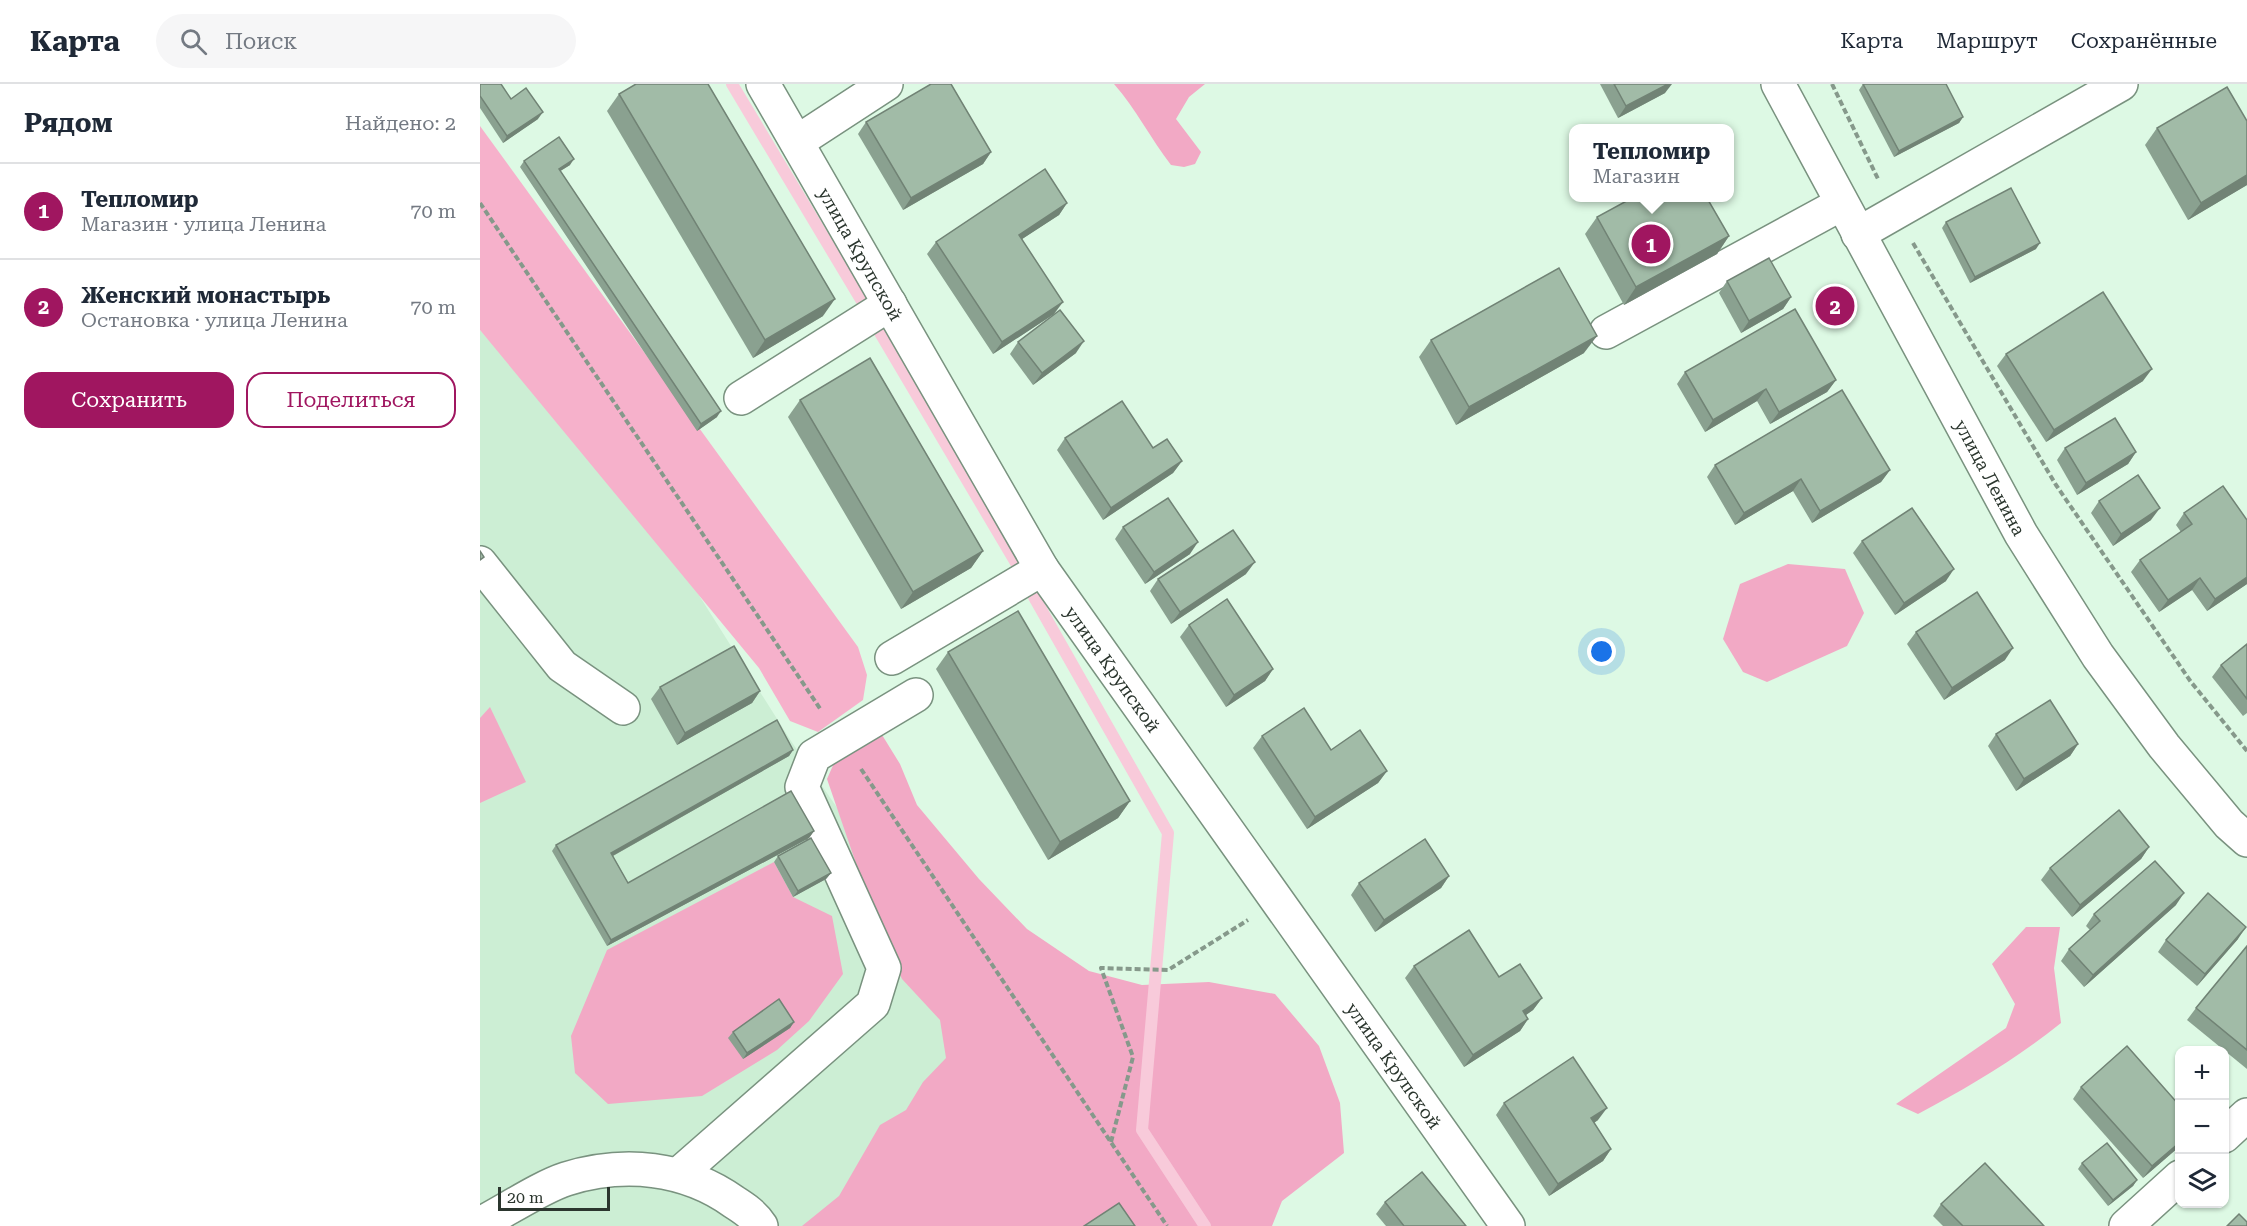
<!DOCTYPE html>
<html lang="ru">
<meta charset="utf-8">
<style>
body{margin:0;font-family:"Roboto Serif",serif;background:#f6f6f7;color:#1f2937}
.controls{position:absolute;right:18px;bottom:18px;display:grid;overflow:hidden;border-radius:12px;box-shadow:0 2px 4px #0004}
.controls button{width:54px;height:54px;display:grid;place-items:center;padding:0;border:0;border-bottom:2px solid #e0e1e3;background:#fff;color:#1f2937;font:30px sans-serif}
.scale{position:absolute;left:18px;bottom:15px;width:112px;box-sizing:border-box;padding-left:6px;border:3px solid #2b362e;border-top:0;font-size:16px;line-height:21px;white-space:nowrap;color:#2b362e;-webkit-text-stroke:4px #fff;paint-order:stroke}
.you{position:absolute;left:1122px;top:568px;width:21px;height:21px;margin:-15px;border:4px solid #fff;border-radius:50%;background:#1a73e8;box-shadow:0 0 0 9px #1a73e833}
.badge{display:grid;place-items:center;width:39px;height:39px;border-radius:50%;background:#a01660;color:#fff;font-size:20px;font-weight:700}
.pin{position:absolute;translate:-50% -50%;border:3px solid #fff;box-shadow:0 2px 6px #0006}
.popup{position:absolute;left:1089px;top:40px;width:165px;height:78px;box-sizing:border-box;display:grid;place-content:center;border-radius:12px;background:#fff;filter:drop-shadow(0 2px 4px #0005);font-size:20px;white-space:nowrap;color:#747a83}
.popup b{font-size:22px;color:#1f2937}
.popup::after{content:'';position:absolute;left:50%;top:100%;margin-left:-12px;border:12px solid transparent;border-top-color:#fff}
.list{margin:0;padding:0;list-style:none}
h2{display:flex;justify-content:space-between;align-items:center;height:78px;margin:0;padding:0 24px;font-size:26px}
h2 small{font-size:20px;font-weight:400;color:#747a83}
.list li{display:grid;grid-template-columns:39px 1fr auto;gap:18px;align-items:center;box-sizing:border-box;height:96px;padding:0 24px;border-top:2px solid #e0e1e3}
.list b{display:block;font-size:22px;white-space:nowrap}
.list p{margin:0;font-size:20px;white-space:nowrap;color:#747a83}
.list em{font-size:20px;font-style:normal;color:#747a83}
.actions{display:flex;gap:12px;padding:18px 24px}
.actions a{flex:1;padding:14px 0;border:2px solid #a01660;border-radius:18px;text-align:center;font-size:21px;color:#a01660}
.actions .main{background:#a01660;color:#fff}
.icon{flex:none;width:33px;height:33px;fill:none;stroke:currentColor;stroke-width:2;stroke-linecap:round;stroke-linejoin:round}
.map{position:relative;flex:none;width:1767px;height:1142px;overflow:hidden}
header{display:flex;align-items:center;gap:36px;box-sizing:border-box;height:84px;padding:0 30px;background:#fff;border-bottom:2px solid #e0e1e3}
header strong{font-size:28px}
nav{display:flex;gap:33px;margin-inline-start:auto;font-size:21px}
.search{width:420px;height:54px;background:#f6f6f7;display:flex;align-items:center;gap:15px;box-sizing:border-box;padding:0 21px;border-radius:33px;color:#747a83;font-size:22px}
main{display:flex}
aside{flex:1;background:#fff}
.map>svg:first-child{display:block}
.built{fill:#cceed4}
.green{fill:#f6b1cb}
.forest{fill:#f2a9c5}
.lines{fill:none;stroke-linecap:round;stroke-linejoin:round}
.stream{stroke:#f8cada;stroke-width:12}
.minor-casing{stroke:#79927f;stroke-width:36}
.path{stroke:#86998b;stroke-width:4;stroke-dasharray:6 3;stroke-linecap:butt}
.minor{stroke:#fff;stroke-width:33}
.wall{fill:#8aa190}
.shaded-wall{fill:#718375}
.building{fill:#a1bba7;stroke:#718375;stroke-width:1.5}
.labels{text-anchor:middle;dominant-baseline:central;stroke-width:4.5;stroke-linejoin:round;paint-order:stroke}
.street-label{font-size:18px;fill:#2b362e;stroke:#fff}
</style>
<header>
<strong>Карта</strong>
<div class="search"><svg class="icon" aria-label="search" viewBox="0 0 24 24"><circle cx="10" cy="10" r="6"/><path d="M15 15l6 6"/></svg>Поиск</div>
<nav><a>Карта</a><a>Маршрут</a><a>Сохранённые</a></nav>
</header>
<main>
<aside>
<h2>Рядом<small>Найдено: 2</small></h2>
<ul class="list">
<li><span class="badge">1</span><div><b>Тепломир</b><p>Магазин · улица Ленина</p></div><em>70 m</em></li>
<li><span class="badge">2</span><div><b>Женский монастырь</b><p>Остановка · улица Ленина</p></div><em>70 m</em></li>
</ul>
<div class="actions"><a class="main">Сохранить</a><a>Поделиться</a></div>
</aside>
<div class="map">
<svg width="1767" height="1142" viewBox="0 0 1767 1142">
<rect width="100%" height="100%" fill="#ddf9e4"/>
<path class="built" d="M 0,246 L 174,440 L 311,657 L 646,1142 L 0,1142 Z"/>
<path class="green" d="M 0,42 L 378,563 L 387,591 L 383,616 L 338,648 L 310,637 L 279,584 L 0,246 Z"/>
<g class="forest">
<path d="M 634,0 L 725,0 L 709,13 L 696,35 L 721,68 L 715,80 L 704,83 L 691,81 C 671,55 656,25 634,0 Z"/>
<path d="M 1308,480 L 1365,485 L 1384,529 L 1367,562 L 1287,598 L 1263,588 L 1243,555 L 1260,500 Z"/>
<path d="M 10,623 L 46,698 L 0,719 L 0,634 Z"/>
<path d="M 399,646 L 420,680 L 437,721 L 499,795 L 547,845 L 609,887 L 662,901 L 729,898 L 795,910 L 839,962 L 860,1019 L 864,1069 L 802,1117 L 792,1142 L 322,1142 L 359,1112 L 400,1041 L 426,1026 L 443,998 L 466,974 L 460,936 L 422,895 L 400,849 L 347,695 L 358,670 Z"/>
<path d="M 294,778 L 313,813 L 352,832 L 363,890 L 329,937 L 297,966 L 222,1012 L 128,1020 L 95,989 L 91,952 L 127,866 Z"/>
<path d="M 1546,843 L 1580,843 L 1574,884 L 1581,939 C 1536,975 1489,1003 1438,1030 L 1416,1020 L 1526,944 L 1535,920 L 1512,880 Z"/>
</g>
<g class="lines">
<g class="stream">
<path d="M 252,0 L 383,219"/>
<path d="M 396,242 L 539,484"/>
<path d="M 554,513 L 688,749 L 662,1046 L 725,1142"/>
</g>
<g class="minor-casing">
<g id="minor">
<path id="s1" d="M 283,0 L 562,485 L 1028,1142"/>
<path id="s2" d="M 1298,0 L 1541,450 L 1618,572 L 1684,662 L 1749,740 L 1767,756"/>
<path d="M 317,58 L 406,0"/>
<path d="M 1378,150 L 1641,0"/>
<path d="M 1126,248 L 1361,120"/>
<path d="M 261,314 L 410,220"/>
<path d="M 0,479 L 82,582 L 143,624"/>
<path d="M 412,574 L 562,485"/>
<path d="M 1744,1052 L 1767,1031"/>
<path d="M 199,1090 L 393,920 L 404,884 L 322,703 L 334,672 L 436,611"/>
<path d="M 0,1140 C 25,1127 61,1103 86,1095 C 144,1077 205,1083 254,1118 C 265,1125 274,1131 281,1142"/>
<path d="M 1646,1142 L 1700,1093"/>
</g>
</g>
<g class="path">
<path d="M 1352,0 L 1399,97"/>
<path d="M 0,119 L 341,626"/>
<path d="M 1433,159 L 1576,401 L 1711,598 L 1767,667"/>
<path d="M 381,685 L 687,1142"/>
<path d="M 631,1058 L 653,973 L 621,884 L 688,886 L 768,836"/>
</g>
<use href="#minor" class="minor"/>
</g>
<g class="wall">
<path d="M 0,0 L 31,15 L 58,35 L 23,59 L 0,24 Z"/>
<path d="M 1120,0 L 1188,0 L 1185,9 L 1138,34 Z"/>
<path d="M 1383,0 L 1483,33 L 1479,39 L 1414,73 L 1379,6 Z"/>
<path d="M 139,10 L 343,232 L 273,274 L 127,27 Z"/>
<path d="M 386,38 L 511,68 L 503,80 L 423,126 L 378,50 Z"/>
<path d="M 1677,44 L 1767,101 L 1708,136 L 1665,61 Z"/>
<path d="M 44,77 L 90,81 L 80,87 L 237,333 L 217,347 L 40,83 Z"/>
<path d="M 587,119 L 579,131 L 542,155 L 574,230 L 513,270 L 447,170 L 456,158 Z"/>
<path d="M 1117,133 L 1249,152 L 1237,170 L 1144,221 L 1105,150 Z"/>
<path d="M 1466,138 L 1556,165 L 1490,199 L 1462,144 Z"/>
<path d="M 1247,197 L 1311,213 L 1303,225 L 1261,249 L 1239,209 Z"/>
<path d="M 951,256 L 1104,269 L 976,341 L 939,273 Z"/>
<path d="M 538,258 L 596,269 L 553,301 L 530,270 Z"/>
<path d="M 1526,270 L 1663,297 L 1566,358 L 1517,282 Z"/>
<path d="M 1205,288 L 1356,296 L 1347,308 L 1290,340 L 1277,317 L 1225,348 L 1197,300 Z"/>
<path d="M 320,316 L 503,467 L 491,484 L 421,525 L 308,333 Z"/>
<path d="M 585,354 L 702,377 L 693,389 L 623,436 L 577,366 Z"/>
<path d="M 1585,364 L 1656,368 L 1648,380 L 1597,411 L 1577,376 Z"/>
<path d="M 1235,381 L 1410,386 L 1401,398 L 1332,439 L 1313,407 L 1255,441 L 1227,393 Z"/>
<path d="M 1619,417 L 1671,436 L 1633,462 L 1611,429 Z"/>
<path d="M 1704,429 L 1767,500 L 1727,527 L 1712,506 L 1679,528 L 1651,488 L 1660,476 L 1701,448 L 1696,441 Z"/>
<path d="M 643,443 L 710,470 L 665,500 L 635,455 Z"/>
<path d="M 1382,457 L 1466,497 L 1415,531 L 1373,469 Z"/>
<path d="M 766,490 L 691,540 L 670,507 L 678,495 Z"/>
<path d="M 709,541 L 793,585 L 785,597 L 746,623 L 700,553 Z"/>
<path d="M 1436,548 L 1525,576 L 1464,616 L 1427,560 Z"/>
<path d="M 1767,560 L 1767,629 L 1763,632 L 1732,593 L 1741,581 Z"/>
<path d="M 468,568 L 650,717 L 638,734 L 568,776 L 456,585 Z"/>
<path d="M 180,603 L 280,607 L 272,619 L 197,661 L 171,615 Z"/>
<path d="M 1516,650 L 1598,660 L 1590,672 L 1536,707 L 1508,662 Z"/>
<path d="M 782,652 L 851,666 L 907,687 L 898,699 L 827,745 L 773,664 Z"/>
<path d="M 313,666 L 309,672 L 133,772 L 148,799 L 334,747 L 329,754 L 127,862 L 72,767 L 76,761 Z"/>
<path d="M 1669,763 L 1661,775 L 1592,833 L 1561,796 L 1570,784 Z"/>
<path d="M 298,772 L 351,789 L 346,795 L 313,813 L 294,778 Z"/>
<path d="M 969,792 L 961,804 L 895,848 L 871,811 L 879,799 Z"/>
<path d="M 1696,821 L 1604,903 L 1581,877 L 1589,865 L 1610,846 L 1606,842 L 1614,830 Z"/>
<path d="M 1758,855 L 1717,902 L 1678,868 L 1686,856 Z"/>
<path d="M 1767,862 L 1767,985 L 1707,936 L 1716,924 Z"/>
<path d="M 934,882 L 1019,893 L 1062,914 L 1053,926 L 1046,931 L 1048,935 L 1040,947 L 984,983 L 925,894 Z"/>
<path d="M 314,938 L 310,944 L 263,975 L 248,954 L 253,948 Z"/>
<path d="M 1601,1003 L 1700,1062 L 1663,1094 L 1593,1015 Z"/>
<path d="M 1024,1019 L 1118,1036 L 1114,1039 L 1131,1065 L 1123,1077 L 1069,1112 L 1016,1031 Z"/>
<path d="M 1602,1079 L 1657,1096 L 1653,1102 L 1628,1122 L 1598,1085 Z"/>
<path d="M 905,1118 L 986,1142 L 906,1142 L 896,1130 Z"/>
<path d="M 1461,1120 L 1564,1142 L 1463,1142 L 1453,1132 Z"/>
</g>
<g class="shaded-wall">
<path d="M 1188,0 L 1192,0 L 1185,9 L 1138,34 L 1146,22 Z"/>
<path d="M 63,28 L 58,35 L 23,59 L 27,52 Z"/>
<path d="M 1483,33 L 1479,39 L 1414,73 L 1419,67 Z"/>
<path d="M 511,68 L 503,80 L 423,126 L 431,114 Z"/>
<path d="M 94,75 L 90,81 L 74,91 L 79,85 Z"/>
<path d="M 1767,91 L 1767,101 L 1708,136 L 1721,119 Z"/>
<path d="M 587,119 L 579,131 L 530,163 L 539,151 Z"/>
<path d="M 1249,152 L 1237,170 L 1144,221 L 1156,203 Z"/>
<path d="M 1560,159 L 1556,165 L 1490,199 L 1495,193 Z"/>
<path d="M 1311,213 L 1303,225 L 1261,249 L 1269,237 Z"/>
<path d="M 355,215 L 343,232 L 273,274 L 285,256 Z"/>
<path d="M 583,218 L 574,230 L 513,270 L 522,258 Z"/>
<path d="M 1117,252 L 1104,269 L 976,341 L 989,323 Z"/>
<path d="M 604,257 L 596,269 L 553,301 L 562,289 Z"/>
<path d="M 1672,285 L 1663,297 L 1566,358 L 1574,346 Z"/>
<path d="M 1356,296 L 1347,308 L 1290,340 L 1299,328 Z"/>
<path d="M 1286,305 L 1277,317 L 1225,348 L 1233,336 Z"/>
<path d="M 241,327 L 237,333 L 217,347 L 221,340 Z"/>
<path d="M 1656,368 L 1648,380 L 1597,411 L 1606,399 Z"/>
<path d="M 702,377 L 693,389 L 623,436 L 631,424 Z"/>
<path d="M 1410,386 L 1401,398 L 1332,439 L 1340,427 Z"/>
<path d="M 1321,395 L 1313,407 L 1255,441 L 1264,429 Z"/>
<path d="M 1680,424 L 1671,436 L 1633,462 L 1641,450 Z"/>
<path d="M 718,458 L 710,470 L 665,500 L 674,488 Z"/>
<path d="M 503,467 L 491,484 L 421,525 L 433,508 Z"/>
<path d="M 775,478 L 766,490 L 691,540 L 700,528 Z"/>
<path d="M 1474,485 L 1466,497 L 1415,531 L 1424,519 Z"/>
<path d="M 1767,493 L 1767,500 L 1727,527 L 1735,515 Z"/>
<path d="M 1720,494 L 1712,506 L 1679,528 L 1688,516 Z"/>
<path d="M 1533,564 L 1525,576 L 1464,616 L 1472,604 Z"/>
<path d="M 793,585 L 785,597 L 746,623 L 754,611 Z"/>
<path d="M 280,607 L 272,619 L 197,661 L 205,649 Z"/>
<path d="M 1598,660 L 1590,672 L 1536,707 L 1544,695 Z"/>
<path d="M 313,666 L 309,672 L 127,775 L 131,769 Z"/>
<path d="M 907,687 L 898,699 L 827,745 L 835,733 Z"/>
<path d="M 650,717 L 638,734 L 568,776 L 580,758 Z"/>
<path d="M 334,747 L 329,754 L 127,862 L 131,856 Z"/>
<path d="M 1669,763 L 1661,775 L 1592,833 L 1600,821 Z"/>
<path d="M 351,789 L 346,795 L 313,813 L 318,807 Z"/>
<path d="M 969,792 L 961,804 L 895,848 L 904,836 Z"/>
<path d="M 1704,809 L 1696,821 L 1604,903 L 1613,891 Z"/>
<path d="M 1766,843 L 1758,855 L 1717,902 L 1725,890 Z"/>
<path d="M 1062,914 L 1053,926 L 1034,939 L 1043,927 Z"/>
<path d="M 1048,935 L 1040,947 L 984,983 L 993,971 Z"/>
<path d="M 314,938 L 310,944 L 263,975 L 267,969 Z"/>
<path d="M 1127,1024 L 1118,1036 L 1103,1046 L 1111,1034 Z"/>
<path d="M 1700,1058 L 1700,1062 L 1663,1094 L 1672,1082 Z"/>
<path d="M 1131,1065 L 1123,1077 L 1069,1112 L 1078,1100 Z"/>
<path d="M 1657,1096 L 1653,1102 L 1628,1122 L 1633,1116 Z"/>
</g>
<g class="building">
<path d="M 0,0 L 21,0 L 31,15 L 46,4 L 63,28 L 27,52 L 0,12 Z"/>
<path d="M 156,0 L 228,0 L 355,215 L 285,256 L 139,10 Z"/>
<path d="M 451,0 L 471,0 L 511,68 L 431,114 L 386,38 Z"/>
<path d="M 1134,0 L 1188,0 L 1146,22 Z"/>
<path d="M 1383,0 L 1466,0 L 1483,33 L 1419,67 Z"/>
<path d="M 1747,3 L 1767,37 L 1767,91 L 1721,119 L 1677,44 Z"/>
<path d="M 79,53 L 94,75 L 79,85 L 241,327 L 221,340 L 44,77 Z"/>
<path d="M 565,85 L 587,119 L 539,151 L 583,218 L 522,258 L 456,158 Z"/>
<path d="M 1531,104 L 1560,159 L 1495,193 L 1466,138 Z"/>
<path d="M 1152,114 L 1227,114 L 1249,152 L 1156,203 L 1117,133 Z"/>
<path d="M 1289,174 L 1311,213 L 1269,237 L 1247,197 Z"/>
<path d="M 1079,184 L 1117,252 L 989,323 L 951,256 Z"/>
<path d="M 1623,208 L 1672,285 L 1574,346 L 1526,270 Z"/>
<path d="M 1315,225 L 1356,296 L 1299,328 L 1286,305 L 1233,336 L 1205,288 Z"/>
<path d="M 580,226 L 604,257 L 562,289 L 538,258 Z"/>
<path d="M 390,274 L 503,467 L 433,508 L 320,316 Z"/>
<path d="M 1362,306 L 1410,386 L 1340,427 L 1321,395 L 1264,429 L 1235,381 Z"/>
<path d="M 642,317 L 673,364 L 687,355 L 702,377 L 631,424 L 585,354 Z"/>
<path d="M 1635,334 L 1656,368 L 1606,399 L 1585,364 Z"/>
<path d="M 1658,391 L 1680,424 L 1641,450 L 1619,417 Z"/>
<path d="M 1743,402 L 1767,436 L 1767,493 L 1735,515 L 1720,494 L 1688,516 L 1660,476 L 1712,440 L 1704,429 Z"/>
<path d="M 688,414 L 718,458 L 674,488 L 643,443 Z"/>
<path d="M 1432,424 L 1474,485 L 1424,519 L 1382,457 Z"/>
<path d="M 753,446 L 775,478 L 700,528 L 678,495 Z"/>
<path d="M 0,467 L 4,473 L 0,476 Z"/>
<path d="M 1497,508 L 1533,564 L 1472,604 L 1436,548 Z"/>
<path d="M 747,515 L 793,585 L 754,611 L 709,541 Z"/>
<path d="M 538,527 L 650,717 L 580,758 L 468,568 Z"/>
<path d="M 1767,560 L 1767,615 L 1741,581 Z"/>
<path d="M 254,562 L 280,607 L 205,649 L 180,603 Z"/>
<path d="M 1570,616 L 1598,660 L 1544,695 L 1516,650 Z"/>
<path d="M 824,624 L 851,666 L 880,646 L 907,687 L 835,733 L 782,652 Z"/>
<path d="M 297,636 L 313,666 L 131,769 L 148,799 L 311,707 L 334,747 L 131,856 L 76,761 Z"/>
<path d="M 1639,726 L 1669,763 L 1600,821 L 1570,784 Z"/>
<path d="M 331,754 L 351,789 L 318,807 L 298,772 Z"/>
<path d="M 945,755 L 969,792 L 904,836 L 879,799 Z"/>
<path d="M 1675,777 L 1704,809 L 1613,891 L 1589,865 L 1620,837 L 1614,830 Z"/>
<path d="M 1728,809 L 1766,843 L 1725,890 L 1686,856 Z"/>
<path d="M 989,846 L 1019,893 L 1040,880 L 1062,914 L 1043,927 L 1048,935 L 993,971 L 934,882 Z"/>
<path d="M 1767,862 L 1767,966 L 1716,924 Z"/>
<path d="M 299,915 L 314,938 L 267,969 L 253,948 Z"/>
<path d="M 1647,962 L 1700,1022 L 1700,1058 L 1672,1082 L 1601,1003 Z"/>
<path d="M 1093,973 L 1127,1024 L 1111,1034 L 1131,1065 L 1078,1100 L 1024,1019 Z"/>
<path d="M 1627,1059 L 1657,1096 L 1633,1116 L 1602,1079 Z"/>
<path d="M 1505,1079 L 1564,1142 L 1483,1142 L 1461,1120 Z"/>
<path d="M 942,1088 L 986,1142 L 924,1142 L 905,1118 Z"/>
<path d="M 639,1119 L 655,1142 L 604,1142 Z"/>
<path d="M 1759,1130 L 1767,1138 L 1767,1142 L 1747,1142 Z"/>
</g>
<g class="labels">
<g class="street-label">
<text stroke="none"><textPath href="#s1" startOffset="196">улица Крупской</textPath></text>
<text stroke="none"><textPath href="#s2" startOffset="447">улица Ленина</textPath></text>
<text stroke="none"><textPath href="#s1" startOffset="682">улица Крупской</textPath></text>
<text stroke="none"><textPath href="#s1" startOffset="1168">улица Крупской</textPath></text>
</g>
</g>
</svg>
<div class="controls">
<button>+</button>
<button>−</button>
<button><svg class="icon" aria-label="layers" viewBox="0 0 24 24"><path d="M12 4l9 5-9 5-9-5zM3 14l9 5 9-5"/></svg></button>
</div>
<div class="scale">20 m</div>
<div class="you"></div>
<div class="pin badge" style="left:1171px;top:160px">1</div>
<div class="popup"><b>Тепломир</b>Магазин</div>
<div class="pin badge" style="left:1355px;top:222px">2</div>
</div>
</main>
